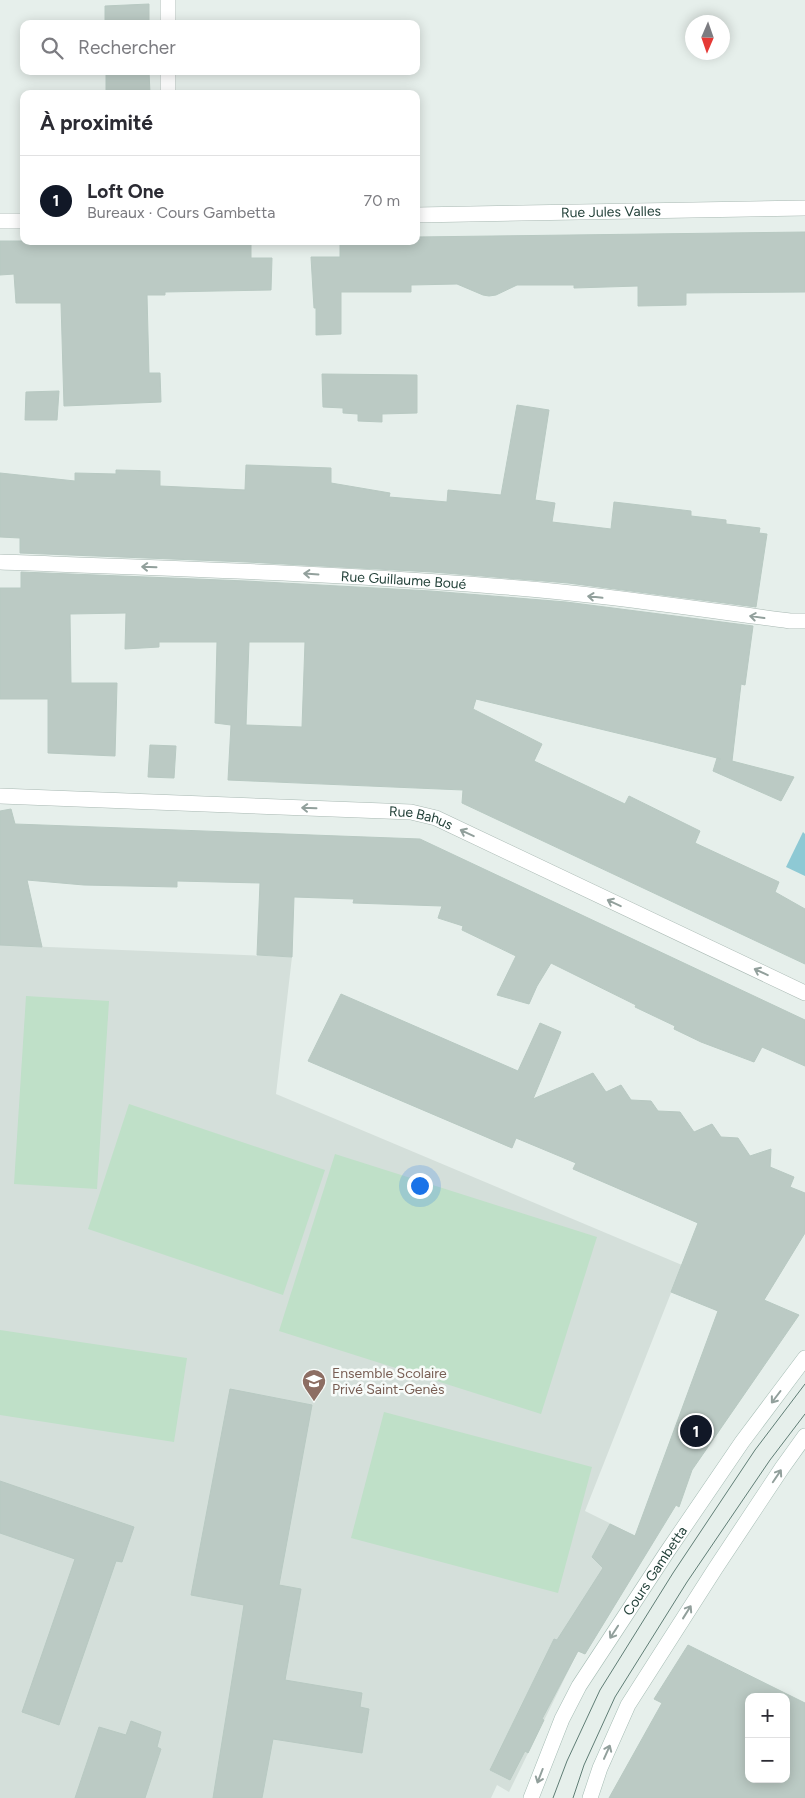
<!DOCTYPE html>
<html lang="fr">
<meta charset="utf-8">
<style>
body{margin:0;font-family:Figtree,sans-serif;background:#f7f7f7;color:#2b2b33}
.controls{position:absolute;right:15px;bottom:15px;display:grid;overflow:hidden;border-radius:10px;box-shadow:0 2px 12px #0003}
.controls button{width:45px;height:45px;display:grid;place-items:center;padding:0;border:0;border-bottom:1px solid #e1e1e2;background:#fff;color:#2b2b33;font:25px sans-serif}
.compass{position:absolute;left:685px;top:15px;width:45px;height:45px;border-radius:50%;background:#fff;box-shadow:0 2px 12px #0003;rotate:182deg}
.you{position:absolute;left:419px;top:1185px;width:18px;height:18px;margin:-12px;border:4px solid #fff;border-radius:50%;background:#1a73e8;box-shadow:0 0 0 8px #1a73e833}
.badge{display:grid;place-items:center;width:32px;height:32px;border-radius:50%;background:#111827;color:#fff;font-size:16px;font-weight:700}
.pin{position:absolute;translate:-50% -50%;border:2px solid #fff;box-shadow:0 1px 5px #0006}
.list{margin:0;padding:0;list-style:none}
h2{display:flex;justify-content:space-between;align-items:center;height:65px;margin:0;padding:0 20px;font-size:21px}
h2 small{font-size:16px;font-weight:400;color:#7c7c81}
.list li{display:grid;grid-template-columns:32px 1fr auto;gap:15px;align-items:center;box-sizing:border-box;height:90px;padding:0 20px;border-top:1px solid #e1e1e2}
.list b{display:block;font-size:19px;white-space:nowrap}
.list p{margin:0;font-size:16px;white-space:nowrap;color:#7c7c81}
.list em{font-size:16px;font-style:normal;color:#7c7c81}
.icon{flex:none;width:28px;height:28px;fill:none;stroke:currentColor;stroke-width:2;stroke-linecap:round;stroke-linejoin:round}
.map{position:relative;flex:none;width:805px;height:1798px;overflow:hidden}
.search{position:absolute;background:#fff;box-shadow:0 2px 12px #0003;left:20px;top:20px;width:400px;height:55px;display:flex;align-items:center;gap:12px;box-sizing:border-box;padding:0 18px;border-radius:10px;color:#7c7c81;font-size:19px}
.panel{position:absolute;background:#fff;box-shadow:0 2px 12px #0003;left:20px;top:90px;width:400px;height:155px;border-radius:10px}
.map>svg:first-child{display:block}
.built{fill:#d4dfda}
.green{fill:#bfe0c8}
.water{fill:#8ec9d4}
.building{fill:#bbcac4;stroke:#b8c9c2;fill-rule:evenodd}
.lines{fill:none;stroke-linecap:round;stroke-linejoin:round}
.street-casing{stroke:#a8b8b2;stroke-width:16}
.secondary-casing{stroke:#a4bbb3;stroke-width:16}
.street{stroke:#fff;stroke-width:15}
.secondary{stroke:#fff;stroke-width:15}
.tram{stroke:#5f7d75;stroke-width:1}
.oneway{stroke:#92a09c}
.labels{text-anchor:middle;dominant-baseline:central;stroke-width:5;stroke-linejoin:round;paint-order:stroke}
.street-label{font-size:14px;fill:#24423a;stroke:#f7fbf9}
.education-label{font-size:14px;fill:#785e54;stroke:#f7fbf9;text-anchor:start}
</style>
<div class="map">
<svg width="805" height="1798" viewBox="0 0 805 1798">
<rect width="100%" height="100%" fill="#e6efeb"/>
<path class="built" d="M 0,945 L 292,957 L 276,1094 L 682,1265 L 585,1511 L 652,1544 L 585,1654 L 578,1651 L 509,1792 L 497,1785 L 491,1798 L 0,1798 Z"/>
<g class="green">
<path d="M 26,996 L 109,1001 L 97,1189 L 14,1184 Z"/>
<path d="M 129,1104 L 325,1170 L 283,1295 L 88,1229 Z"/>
<path d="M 335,1154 L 597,1237 L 541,1414 L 279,1331 Z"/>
<path d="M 0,1330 L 187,1358 L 174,1442 L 0,1415 Z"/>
<path d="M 384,1412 L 592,1467 L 558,1593 L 351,1538 Z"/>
</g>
<path class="water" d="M 803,832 L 805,834 L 805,876 L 786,867 Z"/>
<g class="building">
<path d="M 149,4 L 149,24 L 105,24 L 105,6 Z"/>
<path d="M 106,71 L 149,71 L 150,94 L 106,94 Z"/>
<path d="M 805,232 L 805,292 L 686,293 L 686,305 L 638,306 L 638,286 L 574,288 L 574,285 L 517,285 L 496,295 L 489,296 L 483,295 L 457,284 L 411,285 L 411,292 L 341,292 L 341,334 L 316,335 L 316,308 L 314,308 L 311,257 L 340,257 L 340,241 L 416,241 L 416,237 Z"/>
<path d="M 0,241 L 251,241 L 251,258 L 272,258 L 271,290 L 165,292 L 165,295 L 147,295 L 149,373 L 160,373 L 161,402 L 64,406 L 61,303 L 16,303 L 14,274 L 0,275 Z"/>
<path d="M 322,374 L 417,375 L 417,413 L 382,414 L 382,422 L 358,421 L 358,414 L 343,413 L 343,408 L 323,407 Z"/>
<path d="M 59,391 L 57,420 L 25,420 L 26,392 Z"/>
<path d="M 517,405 L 549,410 L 535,500 L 555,503 L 552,522 L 611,529 L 614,502 L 691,511 L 691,516 L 726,520 L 726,524 L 760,528 L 759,533 L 767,534 L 756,607 L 568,583 L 432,572 L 247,562 L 20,553 L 20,538 L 0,537 L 0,473 L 75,481 L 75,473 L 116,474 L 116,470 L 160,471 L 160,486 L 245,490 L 246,465 L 331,468 L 331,483 L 390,493 L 389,497 L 447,502 L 448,490 L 501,495 Z"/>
<path d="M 21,572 L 246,581 L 431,591 L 566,602 L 753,626 L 745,685 L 741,684 L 732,761 L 794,777 L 781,801 L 713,771 L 717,758 L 721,759 L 654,742 L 476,699 L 473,709 L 542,744 L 534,761 L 625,804 L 629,796 L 700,831 L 695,843 L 779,882 L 775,892 L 805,909 L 805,964 L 462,803 L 463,790 L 228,780 L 231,725 L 215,723 L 217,642 L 159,642 L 159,647 L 125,649 L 126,613 L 70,614 L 71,683 L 117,683 L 115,756 L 48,753 L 48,699 L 0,699 L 0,588 L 21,588 ZM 249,642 L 305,642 L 302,727 L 246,725 Z"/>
<path d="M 150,745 L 176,746 L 174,778 L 148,777 Z"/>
<path d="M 11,809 L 15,824 L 420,839 L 805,1020 L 805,1066 L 762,1047 L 754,1062 L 701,1042 L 674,1029 L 675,1026 L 635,1007 L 636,1005 L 551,963 L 537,986 L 529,1004 L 497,995 L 516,956 L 462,930 L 463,926 L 438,918 L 442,906 L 353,903 L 354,899 L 294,897 L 292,957 L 257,955 L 260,883 L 177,881 L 177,887 L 84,885 L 27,880 L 42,947 L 0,945 L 0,811 Z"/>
<path d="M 341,994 L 518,1071 L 540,1023 L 561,1032 L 533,1099 L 593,1073 L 606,1092 L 621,1085 L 631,1100 L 651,1101 L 658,1111 L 680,1112 L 694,1132 L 712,1124 L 721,1137 L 738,1138 L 750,1156 L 771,1149 L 770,1167 L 794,1177 L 790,1187 L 805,1193 L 805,1233 L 764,1300 L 799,1315 L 692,1470 L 679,1507 L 676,1505 L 585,1654 L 578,1651 L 542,1719 L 544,1720 L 528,1753 L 525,1751 L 510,1780 L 490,1770 L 554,1639 L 557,1640 L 603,1568 L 592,1557 L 610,1524 L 635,1536 L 718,1311 L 671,1292 L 698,1223 L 573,1169 L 576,1163 L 516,1138 L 512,1148 L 308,1061 Z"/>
<path d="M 230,1389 L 312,1405 L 279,1585 L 301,1589 L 285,1680 L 362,1693 L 360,1707 L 369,1709 L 362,1753 L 273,1739 L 262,1798 L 213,1798 L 244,1605 L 191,1595 Z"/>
<path d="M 0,1481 L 134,1527 L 122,1562 L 116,1561 L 59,1725 L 22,1712 L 75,1559 L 0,1533 Z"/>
<path d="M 688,1645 L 805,1703 L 805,1798 L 609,1798 L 662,1703 L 654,1699 ZM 749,1697 L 786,1697 L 786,1779 L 749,1779 Z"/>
<path d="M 131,1721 L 161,1732 L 157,1747 L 161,1749 L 145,1798 L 75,1798 L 99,1727 L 126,1735 Z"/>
</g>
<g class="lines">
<g class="street-casing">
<g id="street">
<path d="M 168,0 L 168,24"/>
<path d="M 168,71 L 168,94"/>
<path id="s1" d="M 416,215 L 805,208"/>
<path d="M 0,221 L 24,221"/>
<path id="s2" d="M 0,562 C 165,568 329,573 493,586 C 592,593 691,608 790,621 L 805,621"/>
<path id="s3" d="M 0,796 L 411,812 L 436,818 L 805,993"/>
</g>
</g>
<g class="secondary-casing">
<g id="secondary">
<path id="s4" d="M 531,1798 L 562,1719 L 579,1686 L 667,1552 L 742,1442 L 805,1358"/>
<path d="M 590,1798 L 600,1768 L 628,1705 L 715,1569 L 782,1468 L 805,1436"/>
</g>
</g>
<use href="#street" class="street"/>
<use href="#secondary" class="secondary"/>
<g class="tram">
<path d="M 553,1798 L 567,1761 L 600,1690 L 673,1573 L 755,1450 L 805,1384"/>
<path d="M 573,1798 L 584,1765 L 615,1697 L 687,1582 L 770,1460 L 805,1414"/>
</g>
</g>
<defs><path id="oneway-shaft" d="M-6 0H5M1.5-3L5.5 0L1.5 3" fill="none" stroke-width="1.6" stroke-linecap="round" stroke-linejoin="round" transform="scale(1.25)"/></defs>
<g class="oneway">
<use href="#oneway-shaft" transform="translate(149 567) rotate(-178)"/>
<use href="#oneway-shaft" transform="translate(311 574) rotate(-176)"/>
<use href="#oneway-shaft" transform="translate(595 597) rotate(-174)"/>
<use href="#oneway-shaft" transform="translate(757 617) rotate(-172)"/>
<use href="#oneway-shaft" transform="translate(309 808) rotate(-178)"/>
<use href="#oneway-shaft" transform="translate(467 833) rotate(-155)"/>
<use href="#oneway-shaft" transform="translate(614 903) rotate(-155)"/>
<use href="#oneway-shaft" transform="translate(761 972) rotate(-155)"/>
<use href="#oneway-shaft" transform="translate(776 1397) rotate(127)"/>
<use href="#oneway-shaft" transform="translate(777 1476) rotate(-56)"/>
<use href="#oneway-shaft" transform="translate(687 1612) rotate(-58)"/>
<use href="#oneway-shaft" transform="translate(614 1632) rotate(123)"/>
<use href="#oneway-shaft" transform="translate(607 1752) rotate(-66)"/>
<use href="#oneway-shaft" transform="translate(540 1776) rotate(111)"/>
</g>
<defs>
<g id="school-pin" transform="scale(1.25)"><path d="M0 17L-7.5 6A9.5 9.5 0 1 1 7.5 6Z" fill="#8d6e63" stroke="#f7fbf9"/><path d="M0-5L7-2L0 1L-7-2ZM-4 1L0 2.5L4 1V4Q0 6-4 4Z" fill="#fff"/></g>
</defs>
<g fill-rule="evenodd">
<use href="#school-pin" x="314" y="1381"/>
</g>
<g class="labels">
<g class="street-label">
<text stroke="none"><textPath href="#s1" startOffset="195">Rue Jules Valles</textPath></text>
<text stroke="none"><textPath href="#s2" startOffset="404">Rue Guillaume Boué</textPath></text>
<text stroke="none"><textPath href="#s3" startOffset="422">Rue Bahus</textPath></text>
<text stroke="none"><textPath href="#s4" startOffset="260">Cours Gambetta</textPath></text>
</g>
<g class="education-label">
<text x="332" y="1373">Ensemble Scolaire<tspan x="332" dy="16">Privé Saint-Genès</tspan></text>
</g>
</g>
</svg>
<div class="controls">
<button>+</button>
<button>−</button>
</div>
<svg class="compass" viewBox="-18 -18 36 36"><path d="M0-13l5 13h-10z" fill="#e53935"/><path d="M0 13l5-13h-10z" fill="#7c7c81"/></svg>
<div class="you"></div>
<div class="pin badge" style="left:696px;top:1431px">1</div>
<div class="search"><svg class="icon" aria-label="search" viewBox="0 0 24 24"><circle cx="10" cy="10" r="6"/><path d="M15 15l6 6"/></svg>Rechercher</div>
<section class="panel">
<h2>À proximité<small></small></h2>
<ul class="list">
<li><span class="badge">1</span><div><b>Loft One</b><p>Bureaux · Cours Gambetta</p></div><em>70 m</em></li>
</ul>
</section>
</div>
